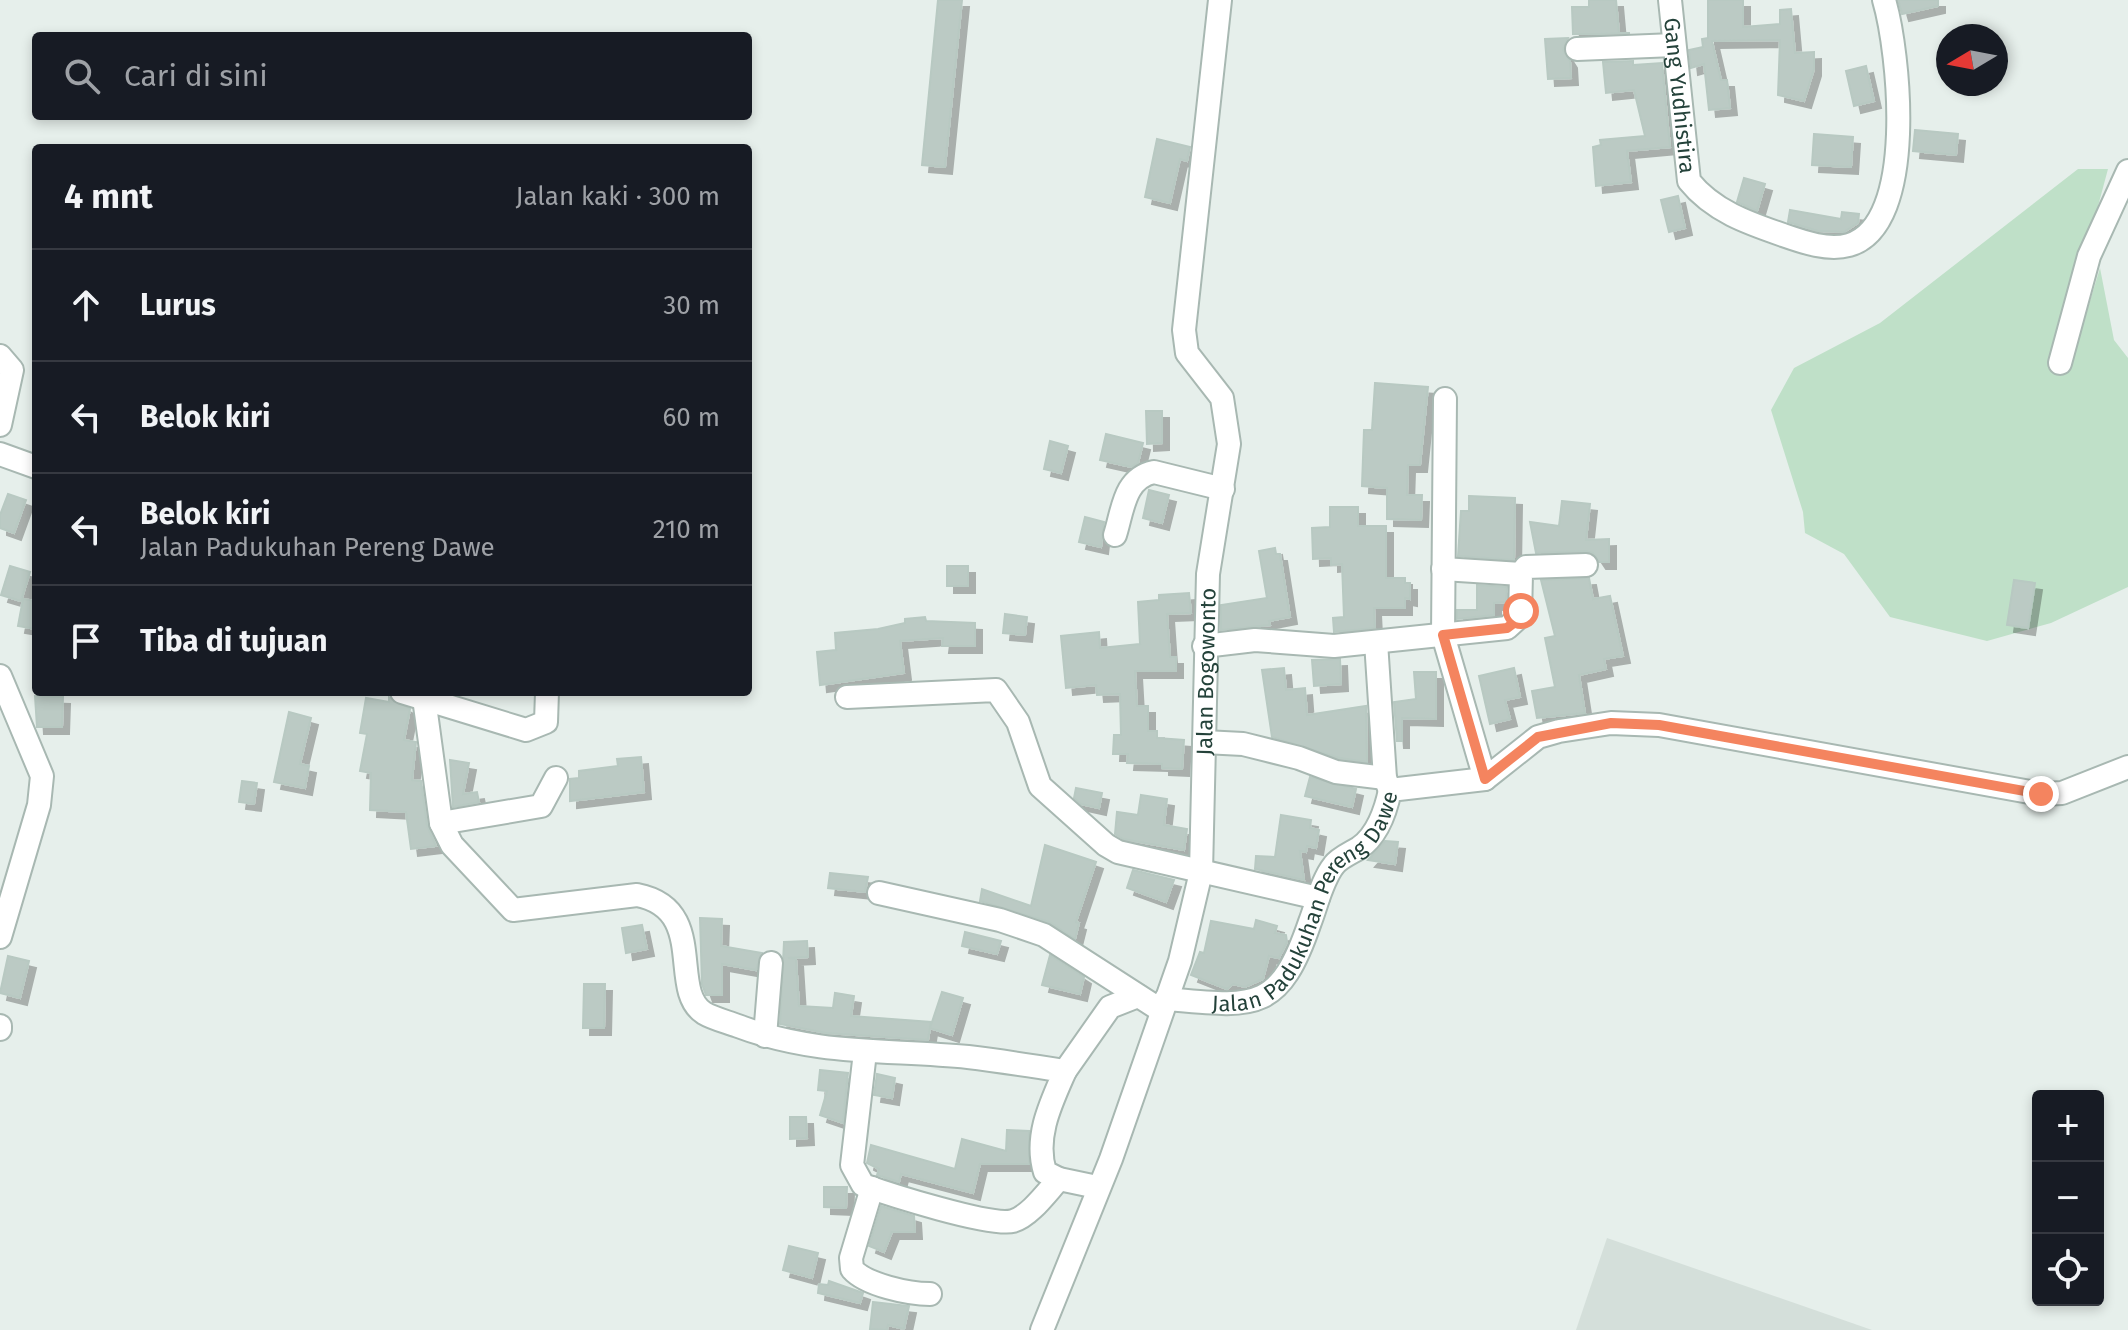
<!DOCTYPE html>
<html lang="id">
<meta charset="utf-8">
<style>
body{margin:0;font-family:"Fira Sans",sans-serif;background:#20242c;color:#f1f3f6}
.controls{position:absolute;right:24px;bottom:24px;display:grid;overflow:hidden;border-radius:8px;box-shadow:0 4px 12px #0003}
.controls button{width:72px;height:72px;display:grid;place-items:center;padding:0;border:0;border-bottom:2px solid #363941;background:#171b24;color:#f1f3f6;font:40px sans-serif}
.compass{position:absolute;left:1936px;top:24px;width:72px;height:72px;border-radius:50%;background:#171b24;box-shadow:0 4px 12px #0003;rotate:260deg}
.stop{position:absolute;width:24px;height:24px;margin:-18px;border:6px solid #f4845f;border-radius:50%;background:#fff}
.stop.end{background:#f4845f;border-color:#fff;box-shadow:0 2px 8px #0008}
.list{margin:0;padding:0;list-style:none}
h2{display:flex;justify-content:space-between;align-items:center;height:104px;margin:0;padding:0 32px;font-size:34px}
h2 small{font-size:26px;font-weight:400;color:#9ea1a6}
.list li{display:grid;grid-template-columns:52px 1fr auto;gap:24px;align-items:center;box-sizing:border-box;height:112px;padding:0 32px;border-top:2px solid #363941}
.list b{display:block;font-size:30px;white-space:nowrap}
.list p{margin:0;font-size:26px;white-space:nowrap;color:#9ea1a6}
.list em{font-size:26px;font-style:normal;color:#9ea1a6}
.icon{flex:none;width:44px;height:44px;fill:none;stroke:currentColor;stroke-width:2;stroke-linecap:round;stroke-linejoin:round}
.map{position:relative;flex:none;width:2128px;height:1330px;overflow:hidden}
.search{position:absolute;background:#171b24;box-shadow:0 4px 12px #0003;left:32px;top:32px;width:720px;height:88px;display:flex;align-items:center;gap:20px;box-sizing:border-box;padding:0 28px;border-radius:8px;color:#9ea1a6;font-size:30px}
.panel{position:absolute;background:#171b24;box-shadow:0 4px 12px #0003;left:32px;top:144px;width:720px;height:552px;border-radius:8px}
.map>svg:first-child{display:block}
.built{fill:#d4dfda}
.green{fill:#bfe0c8}
.building{fill:#bbcac4;stroke:#b8c9c2;stroke-width:2;filter:url(#shadow)}
.lines{fill:none;stroke-linecap:round;stroke-linejoin:round}
.minor-casing{stroke:#a8b8b2;stroke-width:26}
.minor{stroke:#fff;stroke-width:22}
.route{stroke:#f4845f;stroke-width:10}
.labels{text-anchor:middle;dominant-baseline:central;stroke-width:7;stroke-linejoin:round;paint-order:stroke}
.street-label{font-size:22px;fill:#24423a;stroke:#f7fbf9}
</style>
<div class="map">
<svg width="2128" height="1330" viewBox="0 0 2128 1330">
<defs>
<filter id="shadow"><feDropShadow dx="7" dy="7" stdDeviation="0" flood-color="#0004"/></filter>
</defs>
<rect width="100%" height="100%" fill="#e6efeb"/>
<path class="built" d="M 1607,1238 L 1872,1330 L 1576,1330 Z"/>
<path class="green" d="M 2078,169 L 2108,169 L 2062,340 L 2079,337 L 2100,268 L 2114,340 L 2128,358 L 2128,587 L 2051,623 L 1987,641 L 1890,617 L 1844,554 L 1805,533 L 1803,512 L 1771,410 L 1794,368 L 1880,323 Z"/>
<g class="building">
<path d="M 938,0 L 962,0 L 945,167 L 922,165 Z"/>
<path d="M 1589,0 L 1616,0 L 1619,33 L 1630,33 L 1600,34 L 1573,34 L 1572,7 L 1589,7 Z"/>
<path d="M 1708,0 L 1743,0 L 1743,27 L 1780,24 L 1780,10 L 1791,9 L 1795,53 L 1814,52 L 1814,69 L 1804,101 L 1778,95 L 1780,40 L 1712,41 L 1721,80 L 1727,80 L 1730,108 L 1709,110 L 1704,64 L 1691,68 L 1689,50 L 1703,47 L 1702,39 L 1708,38 Z"/>
<path d="M 1898,0 L 1938,0 L 1938,6 L 1902,14 Z"/>
<path d="M 1568,38 L 1563,50 L 1570,61 L 1571,78 L 1548,79 L 1545,39 Z"/>
<path d="M 1633,61 L 1633,65 L 1662,63 L 1670,147 L 1627,151 L 1631,182 L 1596,186 L 1593,147 L 1601,145 L 1600,140 L 1645,136 L 1634,90 L 1606,93 L 1603,62 Z"/>
<path d="M 1866,66 L 1874,101 L 1854,106 L 1846,71 Z"/>
<path d="M 1915,130 L 1958,134 L 1956,155 L 1913,151 Z"/>
<path d="M 1814,134 L 1853,137 L 1851,167 L 1812,165 Z"/>
<path d="M 1157,139 L 1190,147 L 1187,161 L 1180,159 L 1170,203 L 1145,197 Z"/>
<path d="M 1744,178 L 1765,184 L 1757,211 L 1737,202 Z"/>
<path d="M 1678,196 L 1685,228 L 1669,232 L 1661,200 Z"/>
<path d="M 1790,210 L 1841,219 L 1842,212 L 1859,214 L 1858,223 L 1844,232 L 1818,231 L 1788,222 Z"/>
<path d="M 1375,383 L 1428,387 L 1420,465 L 1408,465 L 1407,495 L 1422,495 L 1421,520 L 1387,519 L 1387,488 L 1362,486 L 1364,430 L 1372,430 Z"/>
<path d="M 1146,411 L 1162,411 L 1162,443 L 1147,444 Z"/>
<path d="M 1106,434 L 1143,443 L 1138,463 L 1131,467 L 1100,460 Z"/>
<path d="M 1050,441 L 1068,446 L 1061,473 L 1044,469 Z"/>
<path d="M 1149,490 L 1169,495 L 1162,523 L 1143,518 Z"/>
<path d="M 8,494 L 26,500 L 14,533 L 0,528 L 0,515 Z"/>
<path d="M 1469,496 L 1515,498 L 1514,560 L 1458,556 L 1461,511 L 1469,511 Z"/>
<path d="M 1562,501 L 1590,504 L 1586,540 L 1609,539 L 1609,562 L 1599,562 L 1593,553 L 1586,551 L 1536,553 L 1530,522 L 1559,526 Z"/>
<path d="M 1330,507 L 1358,507 L 1358,526 L 1386,526 L 1386,578 L 1405,578 L 1405,583 L 1410,583 L 1410,599 L 1405,598 L 1405,608 L 1374,608 L 1375,628 L 1334,632 L 1333,618 L 1344,617 L 1342,564 L 1331,565 L 1331,558 L 1313,559 L 1312,528 L 1330,527 Z"/>
<path d="M 1085,517 L 1104,522 L 1101,547 L 1079,542 Z"/>
<path d="M 1275,548 L 1276,554 L 1280,554 L 1290,617 L 1269,621 L 1270,625 L 1221,630 L 1221,605 L 1267,598 L 1259,551 Z"/>
<path d="M 10,566 L 30,572 L 21,601 L 1,595 Z"/>
<rect x="947" y="566" width="21" height="20"/>
<path d="M 1589,578 L 1593,599 L 1610,596 L 1623,656 L 1604,659 L 1606,669 L 1579,675 L 1585,713 L 1537,718 L 1532,691 L 1555,687 L 1545,638 L 1555,636 L 1541,580 Z"/>
<path d="M 2014,580 L 2035,583 L 2028,628 L 2007,625 Z"/>
<path d="M 1477,585 L 1507,587 L 1506,602 L 1494,603 L 1494,615 L 1457,619 L 1457,610 L 1477,610 Z"/>
<path d="M 1189,593 L 1191,613 L 1167,614 L 1170,657 L 1176,657 L 1176,671 L 1135,671 L 1137,706 L 1148,706 L 1148,731 L 1157,731 L 1157,738 L 1184,740 L 1182,769 L 1162,768 L 1162,764 L 1127,763 L 1128,754 L 1113,754 L 1114,735 L 1121,735 L 1120,694 L 1097,695 L 1096,685 L 1066,688 L 1061,636 L 1099,632 L 1100,648 L 1140,644 L 1138,602 L 1159,600 L 1159,595 Z"/>
<path d="M 23,599 L 36,601 L 36,629 L 18,626 Z"/>
<path d="M 1005,614 L 1027,617 L 1025,635 L 1003,633 Z"/>
<path d="M 925,617 L 926,621 L 975,623 L 975,646 L 942,646 L 943,638 L 900,641 L 904,673 L 820,685 L 817,652 L 836,650 L 835,633 L 878,629 L 905,623 L 905,619 Z"/>
<path d="M 1340,659 L 1341,684 L 1314,686 L 1312,660 Z"/>
<path d="M 1284,668 L 1286,690 L 1305,688 L 1307,715 L 1366,706 L 1367,762 L 1339,758 L 1272,737 L 1262,670 Z"/>
<path d="M 1514,668 L 1520,697 L 1505,700 L 1510,719 L 1490,724 L 1479,676 Z"/>
<path d="M 1414,672 L 1436,672 L 1436,719 L 1402,718 L 1402,741 L 1397,741 L 1394,702 L 1416,699 Z"/>
<path d="M 35,696 L 63,697 L 62,727 L 37,727 Z"/>
<path d="M 389,697 L 410,709 L 404,740 L 416,742 L 412,780 L 421,781 L 427,825 L 436,846 L 411,849 L 406,812 L 370,810 L 371,773 L 360,771 L 367,734 L 360,733 L 366,698 L 389,702 Z"/>
<path d="M 289,712 L 311,718 L 300,764 L 309,766 L 305,788 L 274,782 Z"/>
<path d="M 641,757 L 644,792 L 570,801 L 570,779 L 579,778 L 579,771 L 618,766 L 617,759 Z"/>
<path d="M 450,760 L 469,763 L 463,794 L 477,792 L 479,802 L 453,807 Z"/>
<path d="M 1310,777 L 1356,789 L 1352,807 L 1305,796 Z"/>
<path d="M 242,781 L 257,783 L 254,804 L 239,802 Z"/>
<path d="M 1076,788 L 1102,793 L 1099,808 L 1081,804 L 1074,798 Z"/>
<path d="M 1141,795 L 1167,799 L 1164,825 L 1187,829 L 1184,850 L 1123,839 L 1115,834 L 1117,812 L 1138,815 Z"/>
<path d="M 1281,815 L 1311,820 L 1310,828 L 1319,830 L 1316,848 L 1307,846 L 1306,852 L 1300,851 L 1304,880 L 1255,869 L 1256,856 L 1275,857 Z"/>
<path d="M 1385,841 L 1398,842 L 1395,864 L 1368,860 Z"/>
<path d="M 1045,845 L 1096,862 L 1076,922 L 1079,923 L 1075,939 L 1049,922 L 980,901 L 982,889 L 1031,906 Z"/>
<path d="M 1133,870 L 1174,880 L 1166,902 L 1127,888 Z"/>
<path d="M 830,873 L 868,877 L 865,892 L 828,888 Z"/>
<path d="M 700,918 L 722,919 L 721,946 L 762,953 L 756,970 L 722,964 L 722,995 L 706,995 L 702,984 Z"/>
<path d="M 1256,920 L 1277,926 L 1275,933 L 1286,935 L 1287,942 L 1279,958 L 1269,956 L 1263,979 L 1245,987 L 1233,984 L 1227,989 L 1191,975 L 1200,952 L 1204,953 L 1211,921 L 1254,929 Z"/>
<path d="M 642,925 L 647,949 L 626,953 L 622,928 Z"/>
<path d="M 965,932 L 1001,941 L 997,954 L 962,946 Z"/>
<path d="M 807,941 L 808,957 L 788,958 L 796,959 L 799,1006 L 833,1008 L 835,993 L 854,996 L 851,1016 L 931,1022 L 928,1040 L 826,1033 L 780,1024 L 784,942 Z"/>
<path d="M 1050,955 L 1084,977 L 1080,994 L 1042,985 Z"/>
<path d="M 8,956 L 29,961 L 20,998 L 0,993 Z"/>
<path d="M 584,984 L 605,984 L 604,1028 L 583,1028 Z"/>
<path d="M 942,992 L 963,998 L 952,1035 L 930,1028 Z"/>
<path d="M 820,1070 L 848,1073 L 843,1123 L 820,1115 L 827,1091 L 818,1090 Z"/>
<path d="M 877,1074 L 895,1078 L 892,1098 L 874,1095 Z"/>
<path d="M 790,1117 L 806,1117 L 807,1138 L 790,1139 Z"/>
<path d="M 1007,1130 L 1029,1131 L 1029,1164 L 980,1164 L 973,1193 L 901,1174 L 899,1182 L 877,1175 L 879,1169 L 867,1163 L 871,1145 L 955,1169 L 962,1139 L 1006,1151 Z"/>
<path d="M 824,1187 L 847,1187 L 846,1208 L 824,1207 Z"/>
<path d="M 881,1206 L 914,1216 L 915,1232 L 892,1232 L 884,1252 L 869,1246 Z"/>
<path d="M 789,1246 L 818,1253 L 812,1278 L 783,1270 Z"/>
<path d="M 829,1281 L 863,1293 L 860,1303 L 818,1293 L 819,1284 L 828,1285 Z"/>
<path d="M 873,1302 L 909,1306 L 904,1329 L 888,1325 L 887,1330 L 870,1329 Z"/>
</g>
<g class="lines">
<g class="minor-casing">
<g id="minor">
<path id="s1" d="M 1670,0 L 1689,181 C 1713,211 1748,223 1783,235 C 1803,242 1828,251 1849,245 C 1918,225 1899,51 1884,0"/>
<path d="M 1577,49 L 1674,45"/>
<path d="M 0,356 L 12,370 L 0,425"/>
<path d="M 2060,363 L 2089,256 L 2128,171"/>
<path d="M 1445,399 L 1443,635 L 1485,779"/>
<path d="M 0,454 L 36,467"/>
<path d="M 1115,535 C 1123,510 1124,478 1154,472 L 1223,489"/>
<path d="M 1443,569 L 1521,574"/>
<path d="M 1376,642 L 1385,778 L 1389,788"/>
<path d="M 1204,646 L 1255,640 L 1334,646 L 1507,628 L 1520,616 L 1521,574 L 1526,567 L 1586,565"/>
<path d="M 0,676 L 42,776 L 39,805 L 0,937"/>
<path d="M 402,692 L 526,730 L 546,722 L 547,692"/>
<path d="M 847,697 L 996,690 L 1018,722 L 1040,786 L 1106,845 L 1118,852 L 1318,898"/>
<path d="M 424,698 L 441,823 L 452,845 L 513,910 L 637,895 C 709,909 668,990 704,1013 C 714,1019 728,1022 738,1026 C 817,1056 887,1049 968,1057 C 1001,1061 1033,1066 1065,1071 C 1051,1103 1034,1137 1045,1172 L 1059,1179 L 1097,1187"/>
<path d="M 1204,742 L 1243,744 L 1299,758 L 1336,772 L 1385,778"/>
<path d="M 441,823 L 541,806 L 556,778"/>
<path d="M 879,893 L 1000,920 L 1044,935 L 1162,1011"/>
<path id="s2" d="M 1166,999 C 1255,1007 1279,1013 1310,922 C 1317,904 1322,880 1334,865 C 1339,858 1351,853 1359,848 C 1377,836 1386,810 1390,790 L 1485,779 L 1538,737 L 1559,731 L 1611,723 L 1659,725 L 2041,794 L 2062,793 L 2128,767"/>
<path d="M 0,1026 L 0,1029"/>
<path d="M 765,1036 L 771,963"/>
<path d="M 865,1052 L 852,1165 L 863,1185 C 888,1194 991,1227 1013,1221 C 1030,1216 1047,1192 1059,1179"/>
<path d="M 1065,1071 L 1110,1007 L 1138,996"/>
<path d="M 872,1188 L 851,1258 L 852,1269 C 866,1285 909,1294 930,1294"/>
<path id="s3" d="M 1042,1330 L 1111,1159 L 1180,961 L 1201,872 L 1208,574 L 1229,444 L 1222,398 L 1187,353 L 1184,330 L 1220,0"/>
</g>
</g>
<use href="#minor" class="minor"/>
</g>
<g class="lines">
<path class="route" d="M 1521,611 L 1519,619 L 1507,628 L 1443,635 L 1485,779 L 1538,737 L 1611,723 L 1659,725 L 2041,794"/>
</g>
<g class="labels">
<g class="street-label">
<text stroke="none"><textPath href="#s1" startOffset="96">Gang Yudhistira</textPath></text>
<text stroke="none"><textPath href="#s3" startOffset="686">Jalan Bogowonto</textPath></text>
<text stroke="none"><textPath href="#s2" startOffset="196">Jalan Padukuhan Pereng Dawe</textPath></text>
</g>
</g>
</svg>
<div class="controls">
<button>+</button>
<button>−</button>
<button><svg class="icon" aria-label="locate" viewBox="0 0 24 24"><circle cx="12" cy="12" r="6"/><path d="M12 2v4M12 18v4M2 12h4M18 12h4"/></svg></button>
</div>
<svg class="compass" viewBox="-18 -18 36 36"><path d="M0-13l5 13h-10z" fill="#e53935"/><path d="M0 13l5-13h-10z" fill="#9ea1a6"/></svg>
<div class="stop" style="left:1521px;top:611px"></div>
<div class="stop end" style="left:2041px;top:794px"></div>
<div class="search"><svg class="icon" aria-label="search" viewBox="0 0 24 24"><circle cx="10" cy="10" r="6"/><path d="M15 15l6 6"/></svg>Cari di sini</div>
<section class="panel">
<h2>4 mnt<small>Jalan kaki · 300 m</small></h2>
<ul class="list">
<li><svg class="icon" aria-label="ahead" viewBox="0 0 24 24"><path d="M12 20V5M6 11l6-6 6 6"/></svg><div><b>Lurus</b></div><em>30 m</em></li>
<li><svg class="icon" aria-label="left" viewBox="0 0 24 24"><path d="M17 20v-9H6M10 6l-5 5 5 5"/></svg><div><b>Belok kiri</b></div><em>60 m</em></li>
<li><svg class="icon" aria-label="left" viewBox="0 0 24 24"><path d="M17 20v-9H6M10 6l-5 5 5 5"/></svg><div><b>Belok kiri</b><p>Jalan Padukuhan Pereng Dawe</p></div><em>210 m</em></li>
<li><svg class="icon" aria-label="arrive" viewBox="0 0 24 24"><path d="M6 21V4h12l-3 4 3 4H6"/></svg><div><b>Tiba di tujuan</b></div></li>
</ul>
</section>
</div>
